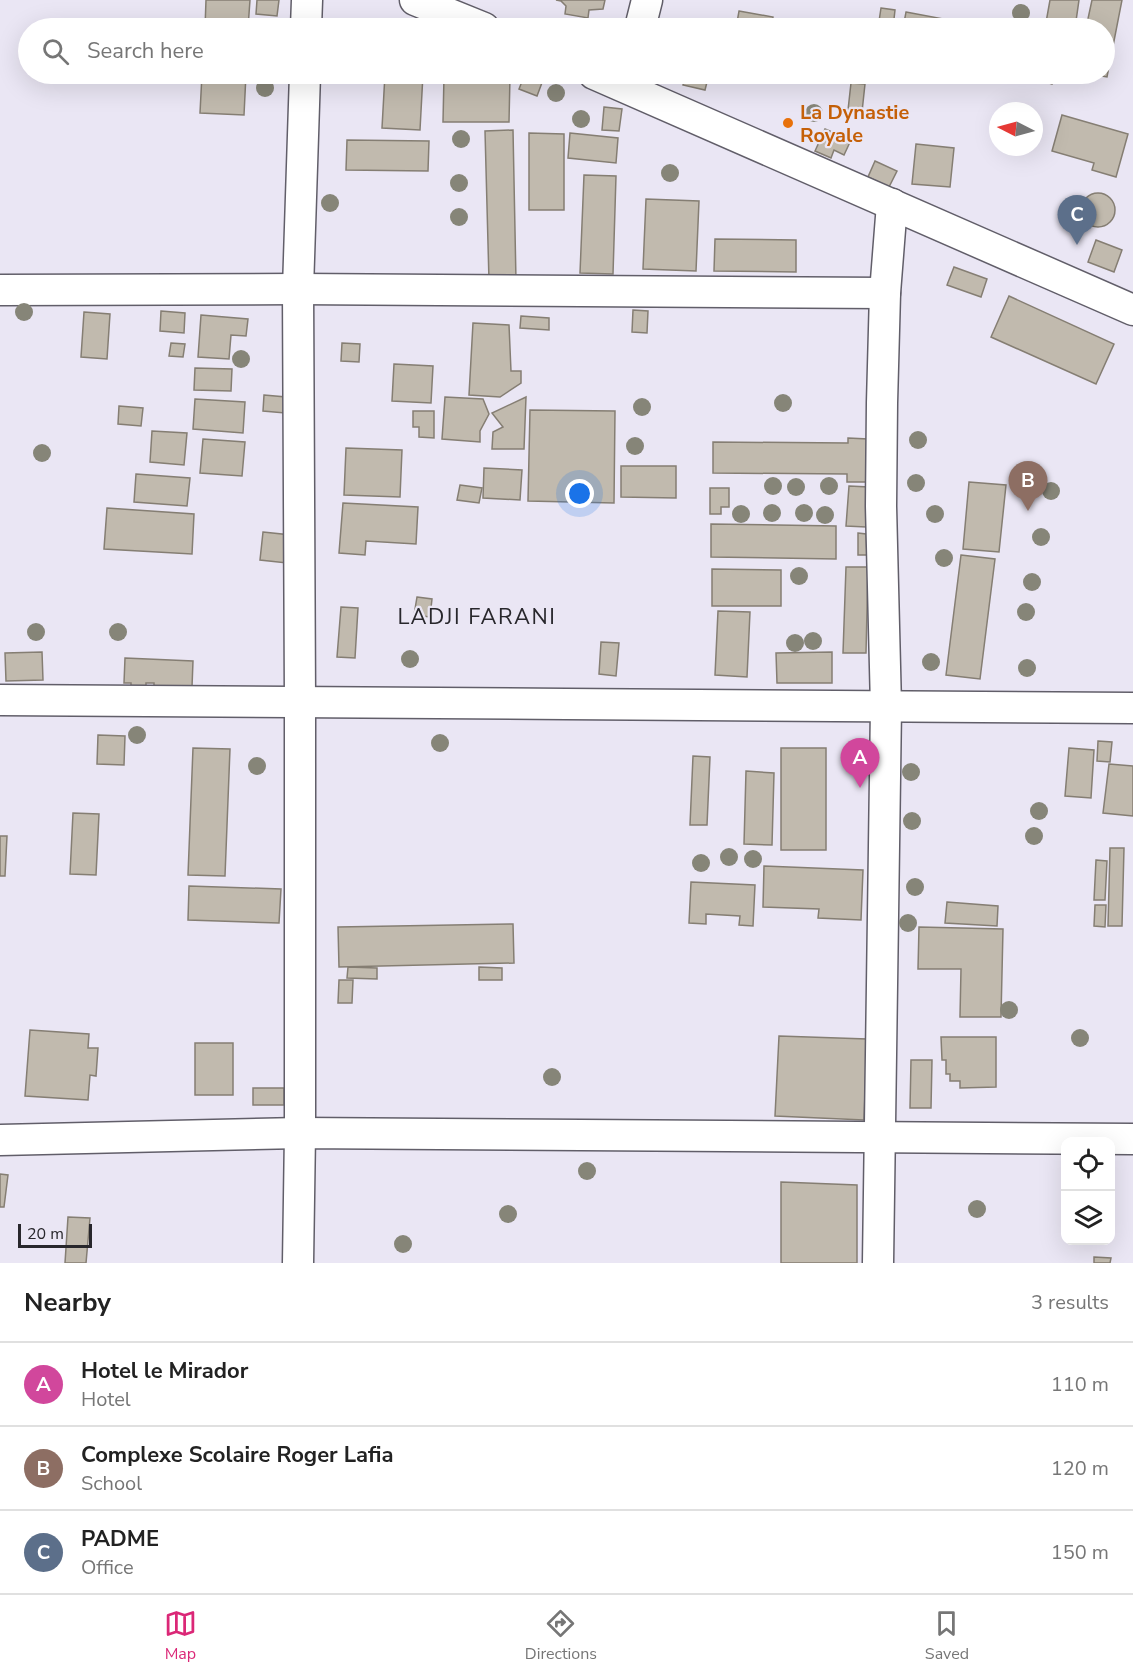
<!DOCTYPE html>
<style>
body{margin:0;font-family:"Nunito Sans",sans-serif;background:#f6f6f6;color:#222}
.controls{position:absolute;right:18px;bottom:18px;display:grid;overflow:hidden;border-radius:12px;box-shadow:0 6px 24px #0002}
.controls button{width:54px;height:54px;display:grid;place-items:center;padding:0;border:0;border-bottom:2px solid #e0e0e0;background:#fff;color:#222;font:30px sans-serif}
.compass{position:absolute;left:989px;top:102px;width:54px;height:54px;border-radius:50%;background:#fff;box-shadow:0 6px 24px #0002;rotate:276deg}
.scale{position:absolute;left:18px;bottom:15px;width:74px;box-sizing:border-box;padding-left:6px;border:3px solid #28272c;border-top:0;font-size:16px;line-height:21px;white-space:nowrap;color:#28272c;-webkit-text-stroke:4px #eae6f4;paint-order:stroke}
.you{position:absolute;left:580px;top:494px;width:21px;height:21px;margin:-15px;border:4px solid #fff;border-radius:50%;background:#1a73e8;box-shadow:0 0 0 9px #1a73e833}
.badge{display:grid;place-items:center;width:39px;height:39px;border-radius:50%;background:#db2777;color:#fff;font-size:20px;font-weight:700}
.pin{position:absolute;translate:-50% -50px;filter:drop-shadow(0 2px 3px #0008)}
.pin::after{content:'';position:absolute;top:32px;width:21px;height:18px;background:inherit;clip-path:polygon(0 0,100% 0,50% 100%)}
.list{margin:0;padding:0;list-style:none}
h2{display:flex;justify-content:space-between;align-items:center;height:78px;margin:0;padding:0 24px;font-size:26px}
h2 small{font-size:20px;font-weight:400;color:#767676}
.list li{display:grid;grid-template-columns:39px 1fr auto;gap:18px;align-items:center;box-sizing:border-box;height:84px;padding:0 24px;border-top:2px solid #e0e0e0}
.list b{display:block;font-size:22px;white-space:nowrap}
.list p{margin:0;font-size:20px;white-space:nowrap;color:#767676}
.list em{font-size:20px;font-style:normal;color:#767676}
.icon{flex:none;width:33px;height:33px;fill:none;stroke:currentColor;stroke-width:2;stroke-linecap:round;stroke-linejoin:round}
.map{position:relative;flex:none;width:1133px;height:1263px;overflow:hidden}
.search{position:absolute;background:#fff;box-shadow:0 6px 24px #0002;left:18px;right:18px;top:18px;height:66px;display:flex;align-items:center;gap:15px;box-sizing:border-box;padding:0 21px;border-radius:33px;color:#767676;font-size:22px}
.sheet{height:330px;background:#fff}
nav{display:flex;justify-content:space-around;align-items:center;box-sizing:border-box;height:84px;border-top:2px solid #e0e0e0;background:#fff;font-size:16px;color:#767676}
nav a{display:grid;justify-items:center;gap:3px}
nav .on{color:#db2777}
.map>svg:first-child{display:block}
.building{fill:#c1baae;stroke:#857e73;stroke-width:1.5}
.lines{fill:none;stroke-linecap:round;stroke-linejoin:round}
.minor-casing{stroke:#615e69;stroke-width:33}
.minor{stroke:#fff;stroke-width:30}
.tree{fill:#868578}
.food-dot{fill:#e8710a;stroke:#eae6f4;stroke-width:2}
.labels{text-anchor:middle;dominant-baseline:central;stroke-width:4.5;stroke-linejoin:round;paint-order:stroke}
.food-label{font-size:20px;font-weight:bold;fill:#c56008;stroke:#eae6f4;text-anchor:start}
.quarter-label{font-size:22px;letter-spacing:1.5px;fill:#28272c;stroke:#eae6f4}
</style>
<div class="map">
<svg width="1133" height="1263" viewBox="0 0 1133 1263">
<rect width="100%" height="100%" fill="#eae6f4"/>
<g class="building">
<path d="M 206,0 L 250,0 L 248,28 L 205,28 Z"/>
<path d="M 257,0 L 279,0 L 277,16 L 256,14 Z"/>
<path d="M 556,0 L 605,0 L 603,9 L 589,10 L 588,18 L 565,14 L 566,6 L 561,1 Z"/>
<path d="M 1050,0 L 1079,0 L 1075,28 L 1045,28 Z"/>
<path d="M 1092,0 L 1122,0 L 1107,77 L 1090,74 L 1104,74 L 1104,28 L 1086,28 Z"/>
<path d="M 881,8 L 895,10 L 893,28 L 878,28 Z"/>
<path d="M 739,11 L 773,17 L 771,28 L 736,28 Z"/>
<path d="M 906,12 L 949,20 L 948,28 L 903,28 Z"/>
<path d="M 202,74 L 246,74 L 244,115 L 200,113 Z"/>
<path d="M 385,74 L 423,74 L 420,130 L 382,128 Z"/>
<path d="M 525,74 L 543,80 L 537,96 L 519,89 Z"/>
<path d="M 686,74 L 709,74 L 705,90 L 683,85 Z"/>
<path d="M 1023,74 L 1056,74 L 1052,84 Z"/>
<path d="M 444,76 L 510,76 L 509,122 L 443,122 Z"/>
<path d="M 851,83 L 865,84 L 862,112 L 848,110 Z"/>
<path d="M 604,107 L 622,109 L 619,131 L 602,130 Z"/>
<path d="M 1062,115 L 1128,134 L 1116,177 L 1092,170 L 1094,163 L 1052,151 Z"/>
<path d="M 825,129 L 851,140 L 844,155 L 834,150 L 831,158 L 815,151 Z"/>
<path d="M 513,130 L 516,281 L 489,281 L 485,131 Z"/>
<path d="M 529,133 L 564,134 L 564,210 L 529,210 Z"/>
<path d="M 570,133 L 618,138 L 616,163 L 568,158 Z"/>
<path d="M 347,140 L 429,141 L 428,171 L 346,170 Z"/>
<path d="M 916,144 L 954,148 L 950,187 L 912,184 Z"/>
<path d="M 875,161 L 897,171 L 889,187 L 868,177 Z"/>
<path d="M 584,175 L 616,176 L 613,274 L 580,273 Z"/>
<circle cx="1098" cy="210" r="17"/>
<path d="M 646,199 L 699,201 L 696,271 L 643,269 Z"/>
<path d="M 715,239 L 796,240 L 796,272 L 714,271 Z"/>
<path d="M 1096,240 L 1122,250 L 1114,272 L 1088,262 Z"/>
<path d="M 954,267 L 987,279 L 981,297 L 947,285 Z"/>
<path d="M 1009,296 L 1114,344 L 1096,384 L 991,337 Z"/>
<path d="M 633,310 L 648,311 L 647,333 L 632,332 Z"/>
<path d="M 161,311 L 185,313 L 184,333 L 160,331 Z"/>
<path d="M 84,312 L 110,314 L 107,359 L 81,357 Z"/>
<path d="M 201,315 L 248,319 L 246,336 L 231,335 L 229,359 L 198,357 Z"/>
<path d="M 521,316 L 549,318 L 549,330 L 520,328 Z"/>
<path d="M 473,323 L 509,325 L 511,371 L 521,371 L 521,383 L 500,397 L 469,395 Z"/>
<path d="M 171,343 L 185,344 L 183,357 L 169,356 Z"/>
<path d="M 342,343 L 360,344 L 359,362 L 341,361 Z"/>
<path d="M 394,364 L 433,366 L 431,403 L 392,401 Z"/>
<path d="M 195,368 L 232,369 L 231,391 L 194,390 Z"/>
<path d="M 264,395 L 286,397 L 285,413 L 263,411 Z"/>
<path d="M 445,397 L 483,399 L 489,414 L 480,431 L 480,442 L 442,439 Z"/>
<path d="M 526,397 L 524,449 L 492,449 L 493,432 L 503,427 L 492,413 Z"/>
<path d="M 195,399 L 245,402 L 243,433 L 193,429 Z"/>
<path d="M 119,406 L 143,408 L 141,426 L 118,424 Z"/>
<path d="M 530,410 L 615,411 L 614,503 L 528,501 Z"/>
<path d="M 413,411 L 434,411 L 434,438 L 419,437 L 419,427 L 413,427 Z"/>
<path d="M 152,431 L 187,433 L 184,465 L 150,462 Z"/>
<path d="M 848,438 L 868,439 L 868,482 L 847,482 L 847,474 L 713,473 L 713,442 L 848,443 Z"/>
<path d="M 203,439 L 245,442 L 242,476 L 200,473 Z"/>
<path d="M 346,448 L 402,450 L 400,497 L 344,495 Z"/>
<path d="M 621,466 L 676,466 L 676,498 L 621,497 Z"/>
<path d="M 484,468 L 522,470 L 520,500 L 483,498 Z"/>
<path d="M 136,474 L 190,478 L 187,506 L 134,502 Z"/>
<path d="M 969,482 L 1006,485 L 999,552 L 963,549 Z"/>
<path d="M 460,485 L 482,488 L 479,503 L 457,500 Z"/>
<path d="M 849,486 L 869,487 L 866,527 L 846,526 Z"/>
<path d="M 710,488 L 729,488 L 729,507 L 721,507 L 721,514 L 710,514 Z"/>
<path d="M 343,503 L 418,507 L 416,544 L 366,541 L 365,555 L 339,553 Z"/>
<path d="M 107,508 L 194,514 L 192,554 L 104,549 Z"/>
<path d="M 711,524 L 836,526 L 836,559 L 711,557 Z"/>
<path d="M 263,532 L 291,535 L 287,563 L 260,560 Z"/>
<path d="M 858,533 L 866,534 L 867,555 L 858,555 Z"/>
<path d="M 961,555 L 995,559 L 980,679 L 946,675 Z"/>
<path d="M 846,567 L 868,567 L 866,653 L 843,653 Z"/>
<path d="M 712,569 L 781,570 L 781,606 L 712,606 Z"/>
<path d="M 417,597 L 432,599 L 430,617 L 414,615 Z"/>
<path d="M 341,607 L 358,608 L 355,658 L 337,657 Z"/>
<path d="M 718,611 L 750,612 L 747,677 L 715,675 Z"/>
<path d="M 601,642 L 619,643 L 616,676 L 599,674 Z"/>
<path d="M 42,652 L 43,680 L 6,681 L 5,653 Z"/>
<path d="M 832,652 L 832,683 L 777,683 L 776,653 Z"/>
<path d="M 125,658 L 193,661 L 192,687 L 154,686 L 154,683 L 146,683 L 146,687 L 131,686 L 131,683 L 124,683 Z"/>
<path d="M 98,735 L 125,736 L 124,765 L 97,764 Z"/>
<path d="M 1098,741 L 1112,742 L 1110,762 L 1097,761 Z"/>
<path d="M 193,748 L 230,749 L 225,876 L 188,875 Z"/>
<rect x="781" y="748" width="45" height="102"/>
<path d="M 1069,748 L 1094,750 L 1091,798 L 1065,796 Z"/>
<path d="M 693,756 L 710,757 L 707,825 L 690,825 Z"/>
<path d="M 1109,764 L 1133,766 L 1133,816 L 1103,813 Z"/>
<path d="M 746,771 L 774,773 L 772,845 L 744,844 Z"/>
<path d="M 73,813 L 99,814 L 96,875 L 70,874 Z"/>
<path d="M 0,836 L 7,836 L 5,876 L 0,876 Z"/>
<path d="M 1110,848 L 1124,848 L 1122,926 L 1108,926 Z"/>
<path d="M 1096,860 L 1107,861 L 1105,900 L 1094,900 Z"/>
<path d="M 764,866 L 863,870 L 861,920 L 818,918 L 819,909 L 763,907 Z"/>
<path d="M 691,882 L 755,885 L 753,926 L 739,925 L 740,916 L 706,914 L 706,924 L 689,923 Z"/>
<path d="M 189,886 L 281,889 L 279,923 L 188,920 Z"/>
<path d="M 947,902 L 998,906 L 997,926 L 945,923 Z"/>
<path d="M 1095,905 L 1106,905 L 1105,927 L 1094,926 Z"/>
<path d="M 513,924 L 514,963 L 339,967 L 338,927 Z"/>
<path d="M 919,927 L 1003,929 L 1001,1017 L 960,1017 L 961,969 L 918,969 Z"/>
<path d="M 348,967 L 377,968 L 377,979 L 347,978 Z"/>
<path d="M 479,967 L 502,968 L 502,980 L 479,980 Z"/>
<path d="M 339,980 L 353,980 L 352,1003 L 338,1003 Z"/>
<path d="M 30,1030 L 89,1034 L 88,1048 L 98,1048 L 96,1076 L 90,1075 L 88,1100 L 25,1096 Z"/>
<path d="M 779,1036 L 867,1039 L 864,1120 L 775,1116 Z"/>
<path d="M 941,1037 L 996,1037 L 996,1087 L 960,1088 L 960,1081 L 950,1081 L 950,1074 L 946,1074 L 946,1060 L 942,1060 Z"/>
<rect x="195" y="1043" width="38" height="52"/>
<path d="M 911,1060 L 932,1060 L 931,1108 L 910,1108 Z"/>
<rect x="253" y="1088" width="31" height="17"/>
<path d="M 0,1174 L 8,1175 L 4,1207 L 0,1207 Z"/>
<path d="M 781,1182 L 857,1185 L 857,1263 L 781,1263 Z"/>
<path d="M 68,1217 L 90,1218 L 86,1263 L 65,1263 Z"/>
<path d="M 1094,1257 L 1111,1258 L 1110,1263 L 1094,1263 Z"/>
</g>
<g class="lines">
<g class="minor-casing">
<g id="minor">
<path d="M 415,0 L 484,28"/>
<path d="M 306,28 L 307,0"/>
<path d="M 640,28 L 647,0"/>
<path d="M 594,74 L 1133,310"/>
<path d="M 0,290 L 298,289 L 885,293"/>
<path d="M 0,700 C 378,701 755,707 1133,708"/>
<path d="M 0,1140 L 300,1133 L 1133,1139"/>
<path d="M 298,1263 L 300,1133 L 300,701 L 298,289 L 305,74"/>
<path d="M 878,1263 L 886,707 L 881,506 L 882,403 L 885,293 L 892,204"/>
</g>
</g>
<use href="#minor" class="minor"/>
</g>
<g class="tree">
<circle cx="1021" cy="13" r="9"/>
<circle cx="265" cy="88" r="9"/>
<circle cx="556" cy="93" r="9"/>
<circle cx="814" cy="113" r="9"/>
<circle cx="581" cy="119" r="9"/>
<circle cx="461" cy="139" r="9"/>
<circle cx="670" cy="173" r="9"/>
<circle cx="459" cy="183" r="9"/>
<circle cx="330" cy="203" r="9"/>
<circle cx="459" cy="217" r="9"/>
<circle cx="24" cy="312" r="9"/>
<circle cx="241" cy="359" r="9"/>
<circle cx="783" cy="403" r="9"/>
<circle cx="642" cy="407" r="9"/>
<circle cx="918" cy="440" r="9"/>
<circle cx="635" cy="446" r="9"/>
<circle cx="42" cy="453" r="9"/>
<circle cx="916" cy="483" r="9"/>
<circle cx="773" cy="486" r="9"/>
<circle cx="829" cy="486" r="9"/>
<circle cx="796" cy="487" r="9"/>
<circle cx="1051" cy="491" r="9"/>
<circle cx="772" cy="513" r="9"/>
<circle cx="804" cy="513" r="9"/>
<circle cx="741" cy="514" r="9"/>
<circle cx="935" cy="514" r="9"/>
<circle cx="825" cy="515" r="9"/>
<circle cx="1041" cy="537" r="9"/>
<circle cx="944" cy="558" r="9"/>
<circle cx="799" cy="576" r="9"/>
<circle cx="1032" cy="582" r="9"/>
<circle cx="1026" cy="612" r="9"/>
<circle cx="36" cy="632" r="9"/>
<circle cx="118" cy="632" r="9"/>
<circle cx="813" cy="641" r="9"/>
<circle cx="795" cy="643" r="9"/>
<circle cx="410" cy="659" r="9"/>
<circle cx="931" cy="662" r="9"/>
<circle cx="1027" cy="668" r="9"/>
<circle cx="137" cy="735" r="9"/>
<circle cx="440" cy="743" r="9"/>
<circle cx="257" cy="766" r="9"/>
<circle cx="911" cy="772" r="9"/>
<circle cx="1039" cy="811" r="9"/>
<circle cx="912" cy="821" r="9"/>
<circle cx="1034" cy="836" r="9"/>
<circle cx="729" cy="857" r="9"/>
<circle cx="753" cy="859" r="9"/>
<circle cx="701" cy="863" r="9"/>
<circle cx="915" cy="887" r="9"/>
<circle cx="908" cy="923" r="9"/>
<circle cx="1009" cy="1010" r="9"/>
<circle cx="1080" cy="1038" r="9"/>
<circle cx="552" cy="1077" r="9"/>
<circle cx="587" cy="1171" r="9"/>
<circle cx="977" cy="1209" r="9"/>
<circle cx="508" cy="1214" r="9"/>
<circle cx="403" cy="1244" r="9"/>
</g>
<circle class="food-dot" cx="788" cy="123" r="6"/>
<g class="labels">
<g class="food-label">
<text x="800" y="112">La Dynastie<tspan x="800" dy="23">Royale</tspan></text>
</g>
<g class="quarter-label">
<text x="477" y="617">LADJI FARANI</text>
</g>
</g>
</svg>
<div class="controls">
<button><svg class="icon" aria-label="locate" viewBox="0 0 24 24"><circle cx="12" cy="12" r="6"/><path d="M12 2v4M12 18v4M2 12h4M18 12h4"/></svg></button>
<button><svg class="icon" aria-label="layers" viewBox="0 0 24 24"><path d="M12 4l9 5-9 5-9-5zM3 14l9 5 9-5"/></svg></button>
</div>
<svg class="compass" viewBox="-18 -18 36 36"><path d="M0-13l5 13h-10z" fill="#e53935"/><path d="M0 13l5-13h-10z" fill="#767676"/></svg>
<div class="scale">20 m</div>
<div class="you"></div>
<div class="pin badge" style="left:860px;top:788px;background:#d1479c">A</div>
<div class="pin badge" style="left:1028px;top:511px;background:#8d6e63">B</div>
<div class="pin badge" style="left:1077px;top:245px;background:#5c6f8a">C</div>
<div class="search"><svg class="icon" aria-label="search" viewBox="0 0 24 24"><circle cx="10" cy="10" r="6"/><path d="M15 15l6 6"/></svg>Search here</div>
</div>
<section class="sheet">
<h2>Nearby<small>3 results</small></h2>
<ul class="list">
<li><span class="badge" style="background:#d1479c">A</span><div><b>Hotel le Mirador</b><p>Hotel</p></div><em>110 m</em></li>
<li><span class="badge" style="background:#8d6e63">B</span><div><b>Complexe Scolaire Roger Lafia</b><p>School</p></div><em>120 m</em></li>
<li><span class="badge" style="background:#5c6f8a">C</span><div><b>PADME</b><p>Office</p></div><em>150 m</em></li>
</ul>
</section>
<nav>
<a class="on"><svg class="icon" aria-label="map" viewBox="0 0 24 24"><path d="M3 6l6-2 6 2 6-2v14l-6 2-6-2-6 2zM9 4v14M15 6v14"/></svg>Map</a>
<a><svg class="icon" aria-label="directions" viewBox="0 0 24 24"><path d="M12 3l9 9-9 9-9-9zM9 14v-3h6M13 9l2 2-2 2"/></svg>Directions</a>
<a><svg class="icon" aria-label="saved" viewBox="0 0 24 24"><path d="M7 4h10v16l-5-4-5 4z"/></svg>Saved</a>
</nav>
